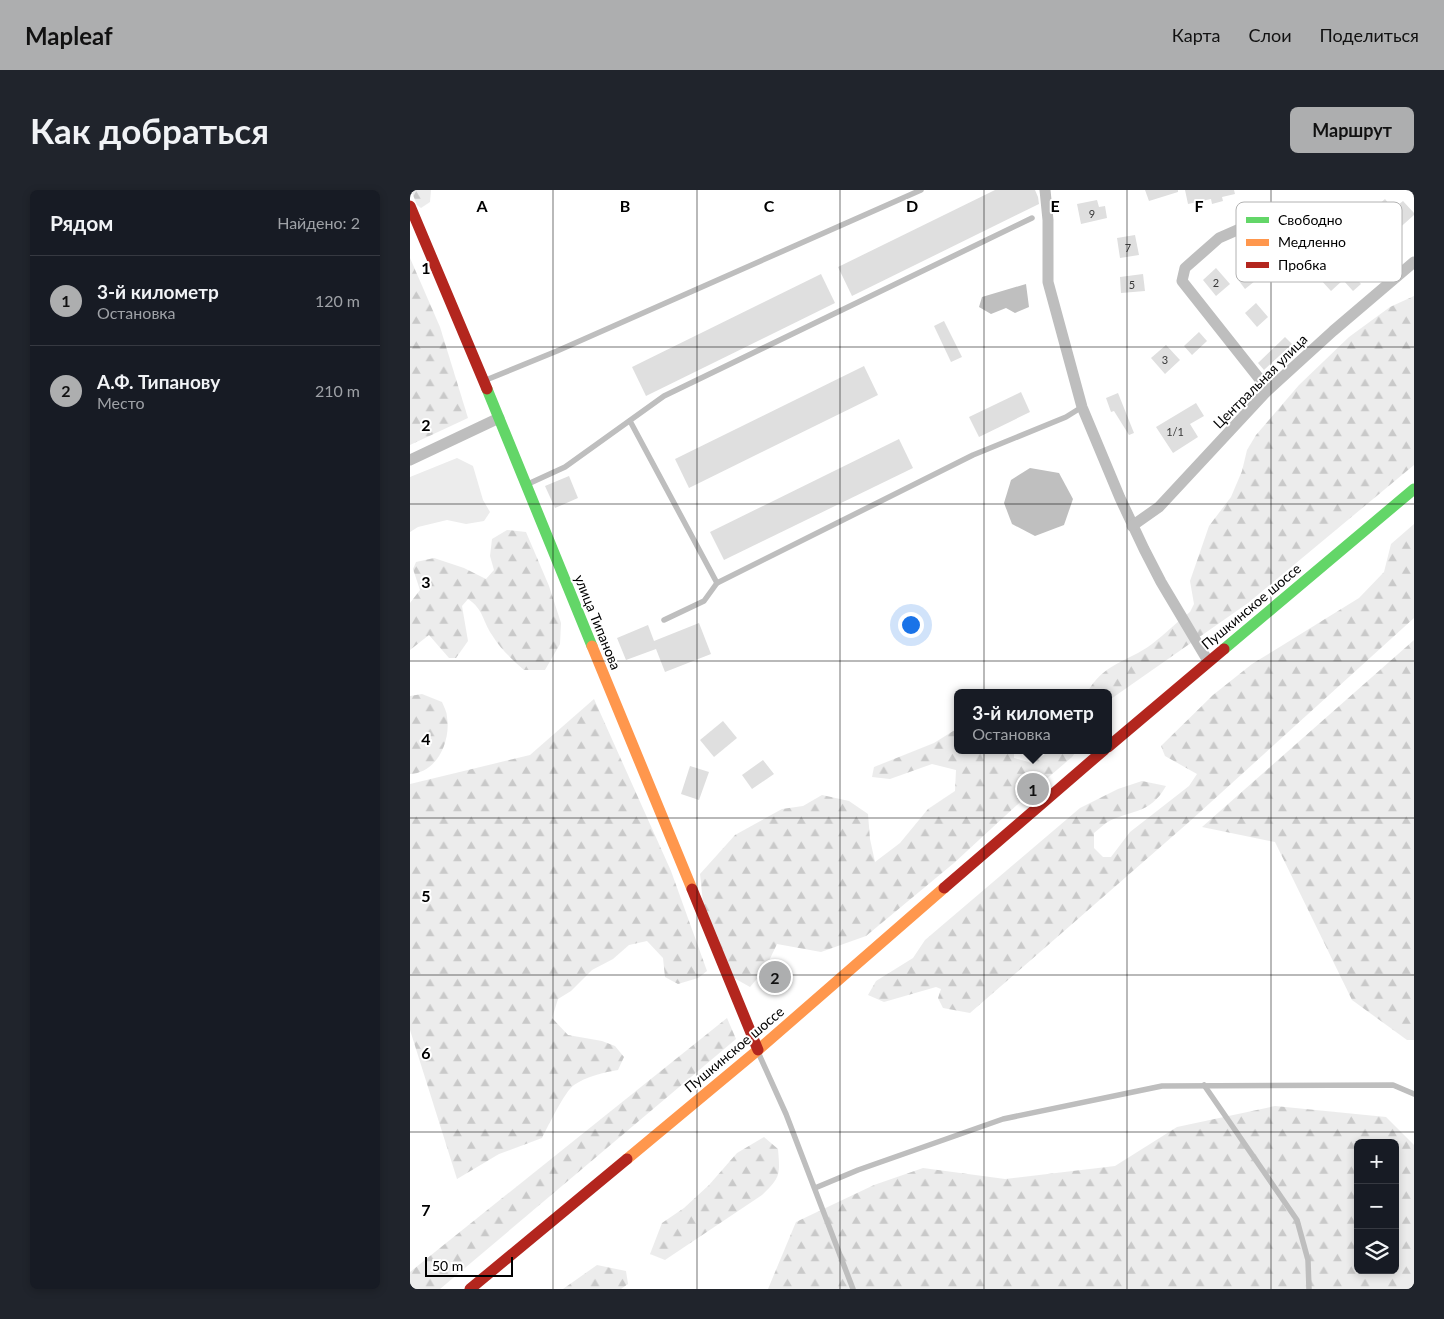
<!DOCTYPE html>
<html lang="ru">
<meta charset="utf-8">
<style>
body{margin:0;font-family:Lato,sans-serif;background:#20242c;color:#f1f3f6}
.controls{position:absolute;right:15px;bottom:15px;display:grid;overflow:hidden;border-radius:8px;box-shadow:0 2px 8px #0003}
.controls button{width:45px;height:45px;display:grid;place-items:center;padding:0;border:0;border-bottom:1px solid #363941;background:#171b24;color:#f1f3f6;font:25px sans-serif}
.scale{position:absolute;left:15px;bottom:12px;width:88px;box-sizing:border-box;padding-left:5px;border:2px solid #000;border-top:0;font-size:14px;line-height:18px;white-space:nowrap;color:#000;-webkit-text-stroke:4px #fff;paint-order:stroke}
.you{position:absolute;left:500px;top:434px;width:18px;height:18px;margin:-12px;border:4px solid #fff;border-radius:50%;background:#1a73e8;box-shadow:0 0 0 8px #1a73e833}
.badge{display:grid;place-items:center;width:32px;height:32px;border-radius:50%;background:#adaeaf;color:#111;font-size:16px;font-weight:700}
.pin{position:absolute;translate:-50% -50%;border:2px solid #fff;box-shadow:0 1px 5px #0006}
.popup{position:absolute;left:544px;top:499px;width:158px;height:65px;box-sizing:border-box;display:grid;place-content:center;border-radius:8px;background:#171b24;filter:drop-shadow(0 1px 4px #0005);font-size:16px;white-space:nowrap;color:#9ea1a6}
.popup b{font-size:19px;color:#f1f3f6}
.popup::after{content:'';position:absolute;left:50%;top:100%;margin-left:-10px;border:10px solid transparent;border-top-color:#171b24}
.list{margin:0;padding:0;list-style:none}
h2{display:flex;justify-content:space-between;align-items:center;height:65px;margin:0;padding:0 20px;font-size:21px}
h2 small{font-size:16px;font-weight:400;color:#9ea1a6}
.list li{display:grid;grid-template-columns:32px 1fr auto;gap:15px;align-items:center;box-sizing:border-box;height:90px;padding:0 20px;border-top:1px solid #363941}
.list b{display:block;font-size:19px;white-space:nowrap}
.list p{margin:0;font-size:16px;white-space:nowrap;color:#9ea1a6}
.list em{font-size:16px;font-style:normal;color:#9ea1a6}
.icon{flex:none;width:28px;height:28px;fill:none;stroke:currentColor;stroke-width:2;stroke-linecap:round;stroke-linejoin:round}
.map{position:relative;flex:none;width:1004px;height:1099px;overflow:hidden;border-radius:8px}
header{display:flex;align-items:center;gap:30px;box-sizing:border-box;height:70px;padding:0 25px;background:#adaeaf;color:#111}
header strong{font-size:24px}
nav{display:flex;gap:28px;margin-inline-start:auto;font-size:18px}
.intro{display:flex;align-items:center;justify-content:space-between;box-sizing:border-box;height:120px;padding:0 30px}
h1{margin:0;font-size:35px}
.button{padding:12px 22px;border-radius:8px;background:#adaeaf;color:#111;font-size:18px;font-weight:700}
main{display:flex;gap:30px;padding:0 30px}
aside{flex:1;background:#171b24;border-radius:8px;box-shadow:0 2px 8px #0003}
.map>svg:first-child{display:block}
.grass{fill:#ececec}
.forest{fill:url(#forest-firs);fill-rule:evenodd}
.water{fill:#bfbfbf}
.building{fill:#dfdfdf}
.lines{fill:none;stroke-linecap:round;stroke-linejoin:round}
.lane{stroke:#bebebe;stroke-width:5.5}
.street{stroke:#bebebe;stroke-width:11}
.fast{stroke:#63d668;stroke-width:11}
.slow{stroke:#ff974d;stroke-width:11}
.jam{stroke:#b3261e;stroke-width:11}
.grid{fill:none;stroke:#000;stroke-width:1;stroke-opacity:0.55}
.labels{text-anchor:middle;dominant-baseline:central;stroke-width:4;stroke-linejoin:round;paint-order:stroke}
.number-label{font-size:11px;fill:#383838}
.street-label{font-size:14px;fill:#000;stroke:#fff}
.key{fill:#fff;stroke:#b2b2b2;stroke-width:1}
.key-label{font-size:14px;fill:#000}
.grid-label{font-size:16px;text-anchor:middle;font-weight:bold;fill:#000;stroke:#fff;stroke-width:4;stroke-linejoin:round;paint-order:stroke}
</style>
<header>
<strong>Mapleaf</strong>
<nav><a>Карта</a><a>Слои</a><a>Поделиться</a></nav>
</header>
<div class="intro"><h1>Как добраться</h1><a class="button">Маршрут</a></div>
<main>
<aside>
<h2>Рядом<small>Найдено: 2</small></h2>
<ul class="list">
<li><span class="badge">1</span><div><b>3-й километр</b><p>Остановка</p></div><em>120 m</em></li>
<li><span class="badge">2</span><div><b>А.Ф. Типанову</b><p>Место</p></div><em>210 m</em></li>
</ul>
</aside>
<div class="map">
<svg width="1004" height="1099" viewBox="0 0 1004 1099">
<defs>
<pattern id="forest-firs" width="22" height="20" patternUnits="userSpaceOnUse" patternTransform="scale(1.25)"><rect width="22" height="20" fill="#ececec"/><path d="M5 1l3.5 6h-7zM16 11l3.5 6h-7z" fill="#c9c9c9"/></pattern>
</defs>
<rect width="100%" height="100%" fill="#fff"/>
<path class="grass" d="M 47,268 L 63,276 L 73,310 L 80,322 L 74,331 L 56,334 L 37,330 L 8,337 L 0,342 L 0,287 Z"/>
<g class="forest">
<path d="M 1,0 L 21,0 L 20,12 L 11,18 L 7,15 Z"/>
<path d="M 0,68 L 30,137 L 58,228 L 0,255 Z"/>
<path d="M 1004,106 L 1004,275 L 838,413 L 698,511 L 698,503 L 677,503 C 693,473 718,472 742,454 C 755,444 767,432 780,422 L 784,414 L 780,391 L 799,336 L 821,307 L 832,281 L 837,260 L 846,245 L 889,195 L 939,147 L 980,117 Z"/>
<path d="M 1004,334 L 1004,428 L 779,632 L 560,823 L 533,818 L 528,808 L 531,799 L 526,797 L 474,812 L 458,805 L 466,791 L 503,768 L 515,750 L 670,618 L 708,599 L 732,591 L 756,596 C 739,626 720,619 696,633 C 692,636 688,640 684,643 L 684,658 L 693,667 L 701,667 L 720,642 L 779,596 L 787,584 L 755,566 L 751,556 L 803,505 L 842,474 L 949,408 L 974,382 L 981,354 Z"/>
<path d="M 97,340 L 116,342 L 139,396 L 151,433 L 150,454 L 135,480 L 114,480 C 102,469 91,460 82,445 C 72,430 74,420 58,409 L 52,416 L 58,451 L 46,468 L 39,468 L 19,445 L 0,460 L 0,413 L 10,400 L 3,379 L 6,372 L 24,368 L 54,378 L 76,389 L 84,380 L 80,366 L 82,349 Z"/>
<path d="M 1004,450 L 1004,850 L 997,850 L 942,810 L 865,652 L 792,637 Z"/>
<path d="M 12,504 L 32,512 C 34,517 37,522 37,527 C 41,551 27,583 0,584 L 0,506 Z"/>
<path d="M 184,509 L 261,681 L 297,781 L 288,788 L 268,794 L 255,787 L 253,768 L 237,751 L 219,755 L 203,769 L 182,780 L 161,801 L 148,809 L 142,828 L 158,845 L 192,851 L 205,856 L 214,867 L 208,880 C 195,882 175,887 164,895 C 155,901 138,936 132,948 L 89,964 L 47,989 L 0,840 L 0,594 L 120,565 Z"/>
<path d="M 548,538 L 548,560 L 604,560 L 604,568 L 622,573 L 641,560 L 667,560 L 662,567 L 619,604 L 544,673 L 456,746 L 411,762 L 367,754 L 355,779 L 340,797 L 317,784 L 293,713 L 290,684 L 325,645 L 372,619 L 393,616 L 412,605 L 439,611 L 458,624 L 460,649 L 465,672 L 490,653 L 518,619 L 545,601 L 546,580 L 522,574 L 480,589 L 462,587 L 464,577 L 524,553 Z"/>
<path d="M 317,828 L 326,849 L 30,1099 L 0,1099 L 0,1082 Z"/>
<path d="M 865,916 L 976,927 L 1004,955 L 1004,1099 L 358,1099 L 386,1032 L 464,995 L 513,978 L 595,989 L 705,976 L 767,937 ZM 948,953 L 985,953 L 985,1080 L 948,1080 Z"/>
<path d="M 354,947 L 368,959 C 370,984 371,987 352,1005 L 255,1070 L 240,1064 L 252,1033 L 274,1018 L 299,995 L 327,963 Z"/>
<path d="M 187,1075 L 216,1081 L 218,1094 L 211,1099 L 153,1099 Z"/>
</g>
<g class="water">
<path d="M 616,94 L 619,117 L 605,123 L 596,118 L 581,124 L 569,117 L 572,107 Z"/>
<path d="M 620,278 L 649,283 L 663,309 L 654,335 L 625,346 L 602,334 L 594,313 L 601,290 Z"/>
</g>
<g class="building">
<path d="M 585,0 L 625,0 L 628,7 L 629,14 L 442,106 L 428,77 Z"/>
<path d="M 735,0 L 768,0 L 768,2 L 739,11 Z"/>
<path d="M 775,0 L 824,0 L 825,4 L 812,7 L 813,11 L 802,14 L 801,9 L 778,14 Z"/>
<path d="M 975,9 L 983,19 L 993,11 L 1004,23 L 1004,25 L 985,42 L 965,18 Z"/>
<path d="M 687,10 L 689,17 L 695,16 L 697,28 L 671,34 L 667,14 Z"/>
<path d="M 889,25 L 900,38 L 892,45 L 881,32 Z"/>
<path d="M 961,39 L 974,56 L 960,68 L 946,52 Z"/>
<path d="M 725,45 L 729,65 L 710,68 L 707,48 Z"/>
<path d="M 855,46 L 864,56 L 851,68 L 842,58 Z"/>
<path d="M 879,49 L 885,56 L 872,68 L 865,60 Z"/>
<path d="M 920,59 L 951,94 L 943,101 L 933,90 L 921,101 L 899,77 Z"/>
<path d="M 806,78 L 820,94 L 806,106 L 793,90 Z"/>
<path d="M 835,79 L 845,91 L 835,99 L 826,87 Z"/>
<path d="M 411,84 L 425,113 L 236,206 L 222,177 Z"/>
<path d="M 733,84 L 735,101 L 711,103 L 710,87 Z"/>
<path d="M 846,113 L 858,127 L 847,137 L 835,123 Z"/>
<path d="M 534,131 L 552,167 L 541,172 L 524,136 Z"/>
<path d="M 789,142 L 797,151 L 782,165 L 774,156 Z"/>
<path d="M 875,147 L 882,154 L 854,180 L 848,173 Z"/>
<path d="M 756,155 L 770,170 L 755,184 L 741,168 Z"/>
<path d="M 454,176 L 468,205 L 279,298 L 265,269 Z"/>
<path d="M 611,202 L 620,222 L 569,247 L 559,227 Z"/>
<path d="M 708,203 L 724,243 L 719,245 L 704,221 L 701,222 L 696,208 Z"/>
<path d="M 786,213 L 794,226 L 780,234 L 788,247 L 763,263 L 746,237 Z"/>
<path d="M 489,249 L 503,278 L 314,370 L 300,342 Z"/>
<path d="M 159,286 L 168,308 L 145,318 L 135,296 Z"/>
<path d="M 289,433 L 301,464 L 255,482 L 246,459 L 216,470 L 207,448 L 238,435 L 244,451 Z"/>
<path d="M 313,531 L 327,548 L 304,567 L 290,550 Z"/>
<path d="M 353,570 L 364,584 L 342,599 L 332,585 Z"/>
<path d="M 280,576 L 299,582 L 289,610 L 271,604 Z"/>
</g>
<g class="lines">
<g class="lane">
<path d="M 76,190 L 147,161 L 511,0"/>
<path d="M 220,231 L 307,393"/>
<path d="M 118,294 L 155,277 L 254,206 L 622,28"/>
<path d="M 254,430 L 294,411 L 307,393 L 563,265 L 656,227 L 672,217"/>
<path d="M 348,862 L 376,924 L 443,1099"/>
<path d="M 794,895 L 887,1030 L 898,1070 L 899,1099"/>
<path d="M 405,998 L 448,980 L 593,929 L 752,896 L 983,895 L 1004,904"/>
</g>
<g class="street">
<path d="M 635,0 L 638,30 L 638,92 L 672,217 L 710,308 L 734,359 L 751,392 L 798,471"/>
<path d="M 856,202 L 848,187 L 772,91 L 775,78 L 809,48 L 868,22"/>
<path d="M 0,270 L 89,228"/>
<path d="M 722,336 L 749,317 L 856,202 L 923,141 L 1004,72"/>
</g>
<g class="fast">
<path d="M 77,199 L 182,456"/>
<path d="M 814,459 L 1004,299"/>
</g>
<g class="slow">
<path d="M 182,456 L 282,699"/>
<path d="M 217,969 L 348,860 L 534,698"/>
</g>
<g class="jam">
<path d="M 0,16 L 77,199"/>
<path d="M 698,557 L 814,459"/>
<path d="M 534,698 L 694,560"/>
<path d="M 282,699 L 348,860"/>
<path d="M 60,1099 L 217,969"/>
</g>
</g>
<path class="grid" d="M 143,0 L 143,1099M 287,0 L 287,1099M 430,0 L 430,1099M 574,0 L 574,1099M 717,0 L 717,1099M 861,0 L 861,1099M 0,157 L 1004,157M 0,314 L 1004,314M 0,471 L 1004,471M 0,628 L 1004,628M 0,785 L 1004,785M 0,942 L 1004,942"/>
<g class="labels">
<g class="number-label">
<text x="682" y="23">9</text>
<text x="718" y="57">7</text>
<text x="806" y="92">2</text>
<text x="722" y="94">5</text>
<text x="755" y="169">3</text>
<text x="765" y="241">1/1</text>
</g>
<g class="street-label">
<text transform="translate(850 191) rotate(-45)">Центральная улица</text>
<text transform="translate(841 416) rotate(-40)">Пушкинское шоссе</text>
<text transform="translate(188 432) rotate(68)">улица Типанова</text>
<text transform="translate(324 859) rotate(-40)">Пушкинское шоссе</text>
</g>
</g>
<rect x="826" y="12" width="166" height="80" rx="8" class="key"/>
<rect x="836" y="27" width="23" height="6" fill="#63d668"/>
<rect x="836" y="49" width="23" height="7" fill="#ff974d"/>
<rect x="836" y="72" width="23" height="6" fill="#b3261e"/>
<g class="key-label">
<text x="868" y="35">Свободно</text>
<text x="868" y="57">Медленно</text>
<text x="868" y="80">Пробка</text>
</g>
<g class="grid-label">
<text x="72" y="22">A</text>
<text x="215" y="22">B</text>
<text x="359" y="22">C</text>
<text x="502" y="22">D</text>
<text x="645" y="22">E</text>
<text x="789" y="22">F</text>
<text x="16" y="84">1</text>
<text x="16" y="241">2</text>
<text x="16" y="398">3</text>
<text x="16" y="555">4</text>
<text x="16" y="712">5</text>
<text x="16" y="869">6</text>
<text x="16" y="1026">7</text>
</g>
</svg>
<div class="controls">
<button>+</button>
<button>−</button>
<button><svg class="icon" aria-label="layers" viewBox="0 0 24 24"><path d="M12 4l9 5-9 5-9-5zM3 14l9 5 9-5"/></svg></button>
</div>
<div class="scale">50 m</div>
<div class="you"></div>
<div class="pin badge" style="left:623px;top:599px">1</div>
<div class="popup"><b>3-й километр</b>Остановка</div>
<div class="pin badge" style="left:365px;top:787px">2</div>
</div>
</main>
